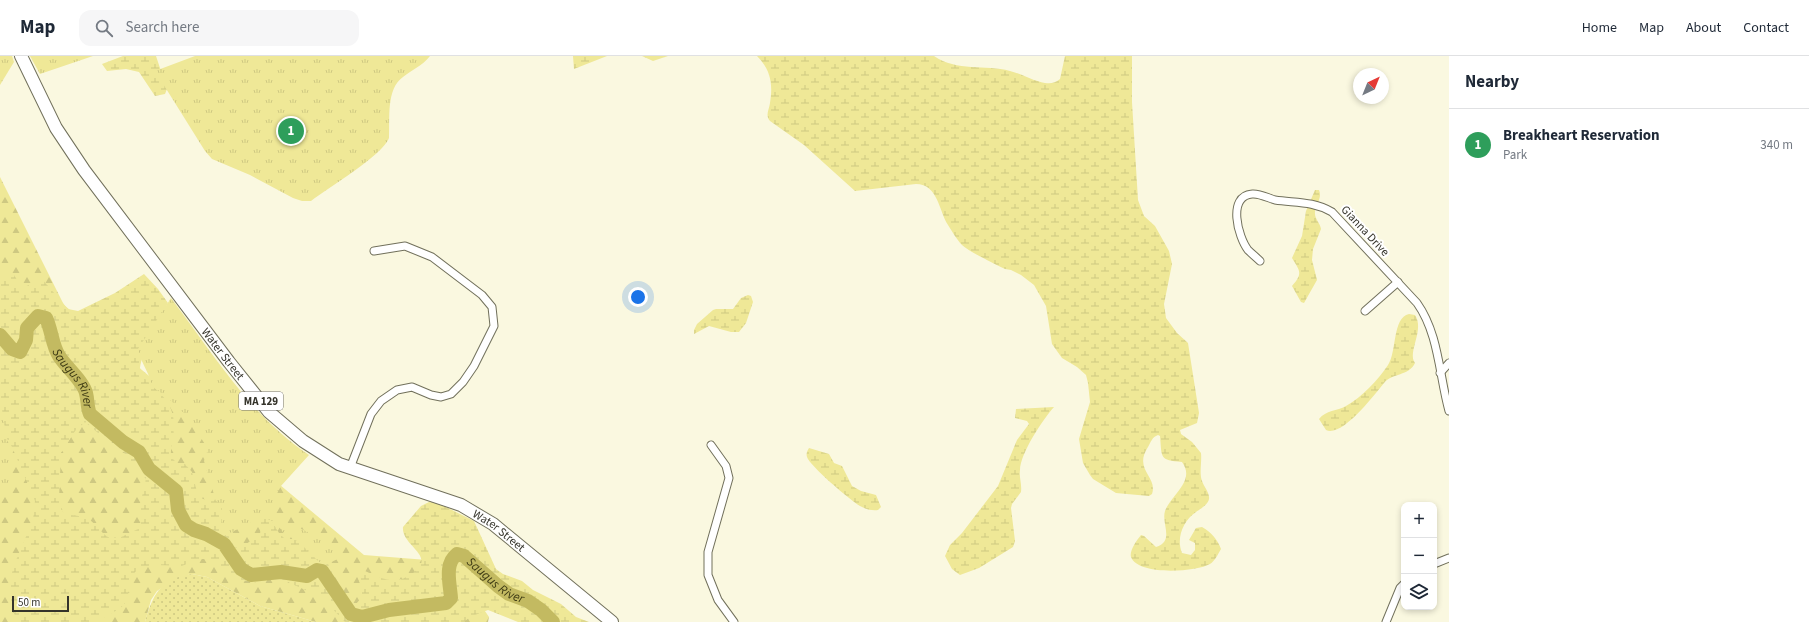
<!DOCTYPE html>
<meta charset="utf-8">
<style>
body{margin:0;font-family:"Source Sans 3",sans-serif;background:#f6f6f7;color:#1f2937}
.controls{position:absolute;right:12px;bottom:12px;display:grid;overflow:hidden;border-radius:8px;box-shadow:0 2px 6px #0003}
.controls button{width:36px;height:36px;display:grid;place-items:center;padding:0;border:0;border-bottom:1px solid #e0e1e3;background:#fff;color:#1f2937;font:20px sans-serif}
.compass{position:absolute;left:1353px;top:12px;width:36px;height:36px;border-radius:50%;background:#fff;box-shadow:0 2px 6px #0003;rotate:43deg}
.scale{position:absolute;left:12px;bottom:10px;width:57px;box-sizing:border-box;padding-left:4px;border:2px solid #35342b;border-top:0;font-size:11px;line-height:14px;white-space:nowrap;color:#35342b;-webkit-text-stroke:3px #fff;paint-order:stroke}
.you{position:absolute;left:638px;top:241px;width:14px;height:14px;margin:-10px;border:3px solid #fff;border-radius:50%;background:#1a73e8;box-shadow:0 0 0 6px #1a73e833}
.badge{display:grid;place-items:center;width:26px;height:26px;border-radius:50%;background:#2563eb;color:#fff;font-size:13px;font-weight:700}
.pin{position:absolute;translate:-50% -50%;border:2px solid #fff;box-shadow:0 1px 4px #0006}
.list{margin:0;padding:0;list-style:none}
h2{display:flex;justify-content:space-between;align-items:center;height:52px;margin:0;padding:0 16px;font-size:17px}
h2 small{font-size:13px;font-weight:400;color:#747a83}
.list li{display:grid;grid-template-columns:26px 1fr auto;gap:12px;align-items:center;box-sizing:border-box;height:72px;padding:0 16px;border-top:1px solid #e0e1e3}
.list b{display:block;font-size:15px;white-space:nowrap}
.list p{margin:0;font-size:13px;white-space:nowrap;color:#747a83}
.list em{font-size:13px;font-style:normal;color:#747a83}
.icon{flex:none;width:22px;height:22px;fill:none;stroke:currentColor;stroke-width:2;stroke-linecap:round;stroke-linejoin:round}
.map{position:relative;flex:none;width:1449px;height:566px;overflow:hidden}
header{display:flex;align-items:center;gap:24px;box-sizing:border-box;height:56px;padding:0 20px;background:#fff;border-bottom:1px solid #e0e1e3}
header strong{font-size:19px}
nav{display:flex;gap:22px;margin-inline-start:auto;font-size:14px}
.search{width:280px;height:36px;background:#f6f6f7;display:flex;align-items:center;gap:10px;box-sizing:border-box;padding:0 14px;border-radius:12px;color:#747a83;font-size:15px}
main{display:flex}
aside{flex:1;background:#fff}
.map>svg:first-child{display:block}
.grass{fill:url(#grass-dots)}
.forest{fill:url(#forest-firs)}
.wetland{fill:url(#wetland-marsh);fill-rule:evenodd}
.park{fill:url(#park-tufts)}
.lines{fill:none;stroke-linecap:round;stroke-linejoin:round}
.river{stroke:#c3ba61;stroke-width:14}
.street-casing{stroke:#71705b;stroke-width:9}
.primary-casing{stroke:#71705b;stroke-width:14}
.street{stroke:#fff;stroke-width:7}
.primary{stroke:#fff;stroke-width:12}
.labels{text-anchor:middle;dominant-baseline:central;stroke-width:4;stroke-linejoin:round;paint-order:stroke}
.shield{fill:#fff;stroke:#72716b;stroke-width:1}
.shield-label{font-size:11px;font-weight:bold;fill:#35342b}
.street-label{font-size:12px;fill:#35342b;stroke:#fff}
.water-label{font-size:13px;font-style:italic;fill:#3d3a13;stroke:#fff}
</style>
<header>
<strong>Map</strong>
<div class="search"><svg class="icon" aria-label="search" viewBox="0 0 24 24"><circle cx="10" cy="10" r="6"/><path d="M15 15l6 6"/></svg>Search here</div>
<nav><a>Home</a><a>Map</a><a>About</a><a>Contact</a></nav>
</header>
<main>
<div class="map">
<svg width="1449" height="566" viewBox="0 0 1449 566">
<defs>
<pattern id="grass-dots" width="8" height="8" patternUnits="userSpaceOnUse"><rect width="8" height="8" fill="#efe897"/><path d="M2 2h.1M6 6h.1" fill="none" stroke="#cec882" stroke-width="1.8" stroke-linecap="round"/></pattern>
<pattern id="forest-firs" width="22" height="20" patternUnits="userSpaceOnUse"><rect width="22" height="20" fill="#efe897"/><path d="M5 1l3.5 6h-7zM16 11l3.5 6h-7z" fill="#cec882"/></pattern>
<pattern id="wetland-marsh" width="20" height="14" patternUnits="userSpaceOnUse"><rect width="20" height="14" fill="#efe897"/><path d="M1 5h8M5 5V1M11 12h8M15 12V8" fill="none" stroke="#cec882"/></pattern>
<pattern id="park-tufts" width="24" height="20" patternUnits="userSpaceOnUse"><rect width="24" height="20" fill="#efe897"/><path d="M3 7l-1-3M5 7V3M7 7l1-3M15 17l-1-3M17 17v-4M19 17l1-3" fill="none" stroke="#cec882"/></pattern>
</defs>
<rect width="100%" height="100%" fill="#faf8e0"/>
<path class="grass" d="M 192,518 L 207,521 L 260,550 L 316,566 L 145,566 C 152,541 161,520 192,518 Z"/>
<path class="forest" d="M 0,121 L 64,249 L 364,499 L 440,505 L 470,533 L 489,561 L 488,566 L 316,566 L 260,550 L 207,521 L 192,518 L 178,521 L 157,535 L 151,544 L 145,566 L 0,566 Z"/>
<g class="wetland">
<path d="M 123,0 L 156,0 L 167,33 L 165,38 L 155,40 L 139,16 L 126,13 L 107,15 L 102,8 Z"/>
<path d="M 573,0 L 607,0 L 574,13 Z"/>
<path d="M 642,0 L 668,0 L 653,5 Z"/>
<path d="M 757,0 L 934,0 C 957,16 985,8 1010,15 C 1022,18 1033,25 1045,27 C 1051,28 1055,27 1060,23 L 1065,0 L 1132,0 L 1132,46 L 1138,144 L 1144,160 L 1155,170 L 1169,195 L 1172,208 L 1164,248 L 1166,262 L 1177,277 L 1188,287 L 1199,357 L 1197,367 L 1180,374 L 1181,378 L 1192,386 L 1201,397 C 1202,406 1199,417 1202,425 C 1204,431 1210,437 1209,443 C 1208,449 1200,453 1196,456 C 1183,465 1176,482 1182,497 L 1191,499 L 1195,494 L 1195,487 L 1189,484 L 1196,472 L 1202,471 C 1211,476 1218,484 1221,493 C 1218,498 1215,505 1210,508 C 1196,516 1138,520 1131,501 C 1129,495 1137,484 1141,479 L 1144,480 L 1156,491 C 1175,485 1161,468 1165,455 C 1171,439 1196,425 1182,406 C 1159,404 1162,402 1160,380 L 1158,379 C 1152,381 1151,386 1148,391 C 1133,414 1158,420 1152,438 L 1149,440 L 1116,437 L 1093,423 L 1090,419 L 1083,407 L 1079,383 L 1090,346 L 1088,327 L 1086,319 L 1077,311 L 1062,302 L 1052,288 L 1046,250 L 1034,229 L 1021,219 L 1011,214 L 1005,213 C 995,208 968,195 962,189 C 957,184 952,175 948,169 C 939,155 938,128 916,128 L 855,135 L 804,89 L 770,65 C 765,59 769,54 770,47 C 773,28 771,14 757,0 Z"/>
<path d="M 1315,134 L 1319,134 C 1323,143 1314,149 1315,158 C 1315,163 1320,167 1321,173 L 1313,193 L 1312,204 L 1317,224 L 1304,247 L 1301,246 L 1292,230 C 1304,217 1299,214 1292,202 L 1302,180 L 1306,155 Z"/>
<path d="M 8,216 L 14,219 L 22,232 L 42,223 L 68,253 L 78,255 L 115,237 L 144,218 L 158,233 L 168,247 C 160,263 142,295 140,312 C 140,315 142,318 143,321 C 158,335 174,346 174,369 C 174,380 170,390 171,401 L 177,407 L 185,408 L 192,416 L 198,440 C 206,446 214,445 223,441 L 226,475 L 235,492 L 242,491 L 260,478 L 261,470 L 255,457 L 267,457 L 279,477 L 285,483 L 296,483 L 323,498 L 332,516 L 332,522 L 348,547 L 356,548 L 362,541 L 362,534 L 358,522 L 362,515 L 365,515 C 381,522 393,529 408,520 C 442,501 401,491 403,471 L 421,450 L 429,446 L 438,447 L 474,465 L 496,513 L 503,518 L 522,525 L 533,534 L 561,548 L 576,561 L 589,566 L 518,566 L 488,554 L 470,561 L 464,566 L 345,566 L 324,544 L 314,538 L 279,522 L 270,522 L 259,527 L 236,523 L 229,520 L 219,508 L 211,503 L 197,503 L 182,510 L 153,509 L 139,512 C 129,520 131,534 126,545 C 121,556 106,557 99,566 L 17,566 L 9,542 L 9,529 L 14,509 L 33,464 L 35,445 L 12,391 L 0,371 L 0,221 ZM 85,366 L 98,377 L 115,384 L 132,408 L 146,423 L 140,449 L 141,468 L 138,473 L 119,482 L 110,482 C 101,478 97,468 88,463 C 80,459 71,460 63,456 L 59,443 L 61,397 L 75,375 Z"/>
<path d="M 748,239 L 751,240 L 753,246 L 746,267 L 739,276 L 731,276 L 709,270 L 694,278 L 694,274 L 697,268 L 713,254 L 716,253 L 733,253 L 741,242 Z"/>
<path d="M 1409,258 L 1415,259 C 1425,274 1407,296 1415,307 C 1409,320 1392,317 1384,327 C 1375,338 1342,382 1326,374 L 1319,363 C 1326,354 1337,355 1346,350 C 1362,341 1378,324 1388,309 C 1397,296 1392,262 1409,258 Z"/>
<path d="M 1054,351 C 1043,363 1020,398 1020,414 C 1019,422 1022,428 1021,436 L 1012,448 L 1011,452 L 1015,485 L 1013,491 L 979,512 L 960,519 L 952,513 L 945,500 L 950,489 L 962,477 L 998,430 L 1017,384 L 1029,368 L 1027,365 L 1015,362 L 1016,353 Z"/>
<path d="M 809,392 L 829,398 L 834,407 L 842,410 L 852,430 L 861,435 L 876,439 L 881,451 L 878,454 C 872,455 865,453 860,450 C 851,445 809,409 807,401 C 806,398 807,395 809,392 Z"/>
</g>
<g class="park">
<path d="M 0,0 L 12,0 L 14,6 L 0,29 Z"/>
<path d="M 30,0 L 93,0 L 40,18 Z"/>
<path d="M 195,0 L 430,0 C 422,10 413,13 403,21 C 386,33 390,62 389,82 C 383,99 328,132 311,145 L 302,145 L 293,142 L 250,119 L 212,103 L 205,95 L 155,15 Z"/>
<path d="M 171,242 C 212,296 251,361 309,399 L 281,430 L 267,457 L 312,478 L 344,500 L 325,509 L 318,505 L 299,486 L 283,476 L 275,466 L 262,461 L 220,482 L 222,452 L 215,442 L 204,405 L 208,393 L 187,360 L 169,343 L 152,330 C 149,315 141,308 138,293 Z"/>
<path d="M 0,341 L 13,423 L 0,444 Z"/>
</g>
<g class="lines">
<path class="river" id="s1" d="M 0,279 L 12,293 L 20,296 L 26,284 L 27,272 L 38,260 L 46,262 C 52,275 52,289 59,300 C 66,311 83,325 86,337 C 88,345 87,351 90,358 L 123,386 L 139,396 L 149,413 L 176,435 L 178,454 L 186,469 L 194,474 L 206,478 L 224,488 L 241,513 L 251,519 L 281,516 L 307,520 L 317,514 L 322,515 L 351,558 L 362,561 L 389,554 L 446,547 L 451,542 C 450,527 444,508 457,498 L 464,500 L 498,530 L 509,538 L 528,545 L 541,554 L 553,566"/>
<g class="street-casing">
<g id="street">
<path d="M 1260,205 C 1256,201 1252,198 1248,194 C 1238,181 1227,140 1252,138 C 1259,137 1268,142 1275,144 C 1296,147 1313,145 1332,156 L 1417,247 C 1439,278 1439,319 1449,355"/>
<path d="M 1365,255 L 1398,226"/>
<path d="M 1440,317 L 1449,307"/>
<path d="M 711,389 L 726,410 L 729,422 L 708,496 L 708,519 L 718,544 L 734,566"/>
<path d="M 350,412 L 371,358 L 381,345 L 397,334 L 412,331 L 431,339 L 441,341 L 451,338 L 463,326 L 474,310 L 494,270 L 492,251 L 482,239 L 432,201 L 405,190 L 374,195"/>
<path d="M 1434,508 L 1449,502"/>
<path d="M 1386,566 L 1400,532 L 1404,528"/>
</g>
</g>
<g class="primary-casing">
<g id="primary">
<path id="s2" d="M 21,0 L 56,72 L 84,114 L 229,306 L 269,356 L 303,385 L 339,408 L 461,449 L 493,468 L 612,566"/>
</g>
</g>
<use href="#street" class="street"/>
<use href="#primary" class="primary"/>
</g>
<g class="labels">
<rect class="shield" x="239" y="336" width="44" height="18" rx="3"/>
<g class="shield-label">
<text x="261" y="345">MA 129</text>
</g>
<g class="street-label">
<text transform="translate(1365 175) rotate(47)">Gianna Drive</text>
<text stroke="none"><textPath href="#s2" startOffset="361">Water Street</textPath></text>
<text stroke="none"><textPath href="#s2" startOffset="697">Water Street</textPath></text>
</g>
<g class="water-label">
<text stroke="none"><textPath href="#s1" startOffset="144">Saugus River</textPath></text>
<text stroke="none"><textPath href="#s1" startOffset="745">Saugus River</textPath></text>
</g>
</g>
</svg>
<div class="controls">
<button>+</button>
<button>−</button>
<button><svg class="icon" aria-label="layers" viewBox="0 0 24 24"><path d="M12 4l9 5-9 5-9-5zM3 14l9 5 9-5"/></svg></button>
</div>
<svg class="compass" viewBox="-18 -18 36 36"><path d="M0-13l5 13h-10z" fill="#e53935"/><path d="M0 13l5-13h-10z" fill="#747a83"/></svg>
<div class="scale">50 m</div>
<div class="you"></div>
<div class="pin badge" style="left:291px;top:75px;background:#2e9e5b">1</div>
</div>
<aside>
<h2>Nearby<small></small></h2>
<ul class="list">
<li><span class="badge" style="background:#2e9e5b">1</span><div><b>Breakheart Reservation</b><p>Park</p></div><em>340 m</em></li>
</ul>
</aside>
</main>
